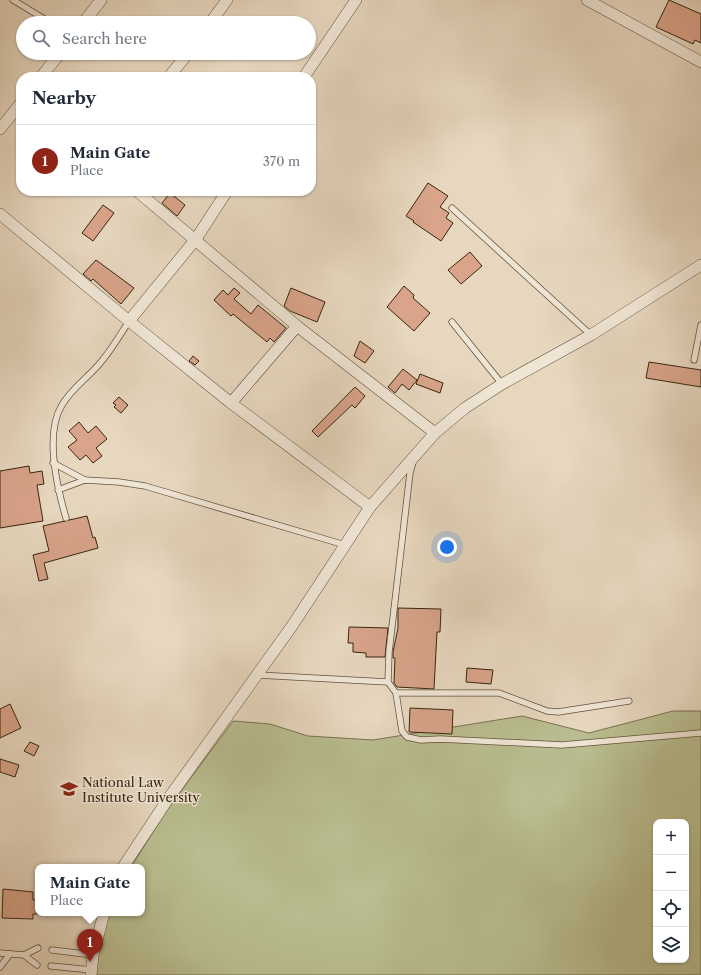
<!DOCTYPE html>
<meta charset="utf-8">
<style>
body{margin:0;font-family:"Libre Caslon Text",serif;background:#f6f6f7;color:#1f2937}
.controls{position:absolute;right:12px;bottom:12px;display:grid;overflow:hidden;border-radius:8px;box-shadow:0 1px 3px #0004}
.controls button{width:36px;height:36px;display:grid;place-items:center;padding:0;border:0;border-bottom:1px solid #e0e1e3;background:#fff;color:#1f2937;font:20px sans-serif}
.you{position:absolute;left:447px;top:547px;width:14px;height:14px;margin:-10px;border:3px solid #fff;border-radius:50%;background:#1a73e8;box-shadow:0 0 0 6px #1a73e833}
.badge{display:grid;place-items:center;width:26px;height:26px;border-radius:50%;background:#8f2418;color:#fff;font-size:13px;font-weight:700}
.pin{position:absolute;translate:-50% -33px;filter:drop-shadow(0 1px 2px #0008)}
.pin::after{content:'';position:absolute;top:21px;width:14px;height:12px;background:inherit;clip-path:polygon(0 0,100% 0,50% 100%)}
.popup{position:absolute;left:35px;top:864px;width:110px;height:52px;box-sizing:border-box;display:grid;place-content:center;border-radius:8px;background:#fff;filter:drop-shadow(0 1px 3px #0005);font-size:13px;white-space:nowrap;color:#747a83}
.popup b{font-size:15px;color:#1f2937}
.popup::after{content:'';position:absolute;left:50%;top:100%;margin-left:-8px;border:8px solid transparent;border-top-color:#fff}
.list{margin:0;padding:0;list-style:none}
h2{display:flex;justify-content:space-between;align-items:center;height:52px;margin:0;padding:0 16px;font-size:17px}
h2 small{font-size:13px;font-weight:400;color:#747a83}
.list li{display:grid;grid-template-columns:26px 1fr auto;gap:12px;align-items:center;box-sizing:border-box;height:72px;padding:0 16px;border-top:1px solid #e0e1e3}
.list b{display:block;font-size:15px;white-space:nowrap}
.list p{margin:0;font-size:13px;white-space:nowrap;color:#747a83}
.list em{font-size:13px;font-style:normal;color:#747a83}
.icon{flex:none;width:22px;height:22px;fill:none;stroke:currentColor;stroke-width:2;stroke-linecap:round;stroke-linejoin:round}
.map{position:relative;flex:none;width:701px;height:975px;overflow:hidden}
.search{position:absolute;background:#fff;box-shadow:0 1px 3px #0004;left:16px;top:16px;width:300px;height:44px;display:flex;align-items:center;gap:10px;box-sizing:border-box;padding:0 14px;border-radius:22px;color:#747a83;font-size:15px}
.panel{position:absolute;background:#fff;box-shadow:0 1px 3px #0004;left:16px;top:72px;width:300px;height:124px;border-radius:16px}
.map>svg:first-child{display:block}
.green{fill:#b9bd8f;stroke:#787250;fill-rule:evenodd}
.building{fill:#d9a48a;stroke:#372610}
.lines{fill:none;stroke-linecap:round;stroke-linejoin:round}
.service-casing{stroke:#63523c;stroke-width:7}
.minor-casing{stroke:#63523c;stroke-width:12}
.service{stroke:#efe5d5;stroke-width:5.5}
.minor{stroke:#efe5d5;stroke-width:11}
.labels{text-anchor:middle;dominant-baseline:central;stroke-width:3;stroke-linejoin:round;paint-order:stroke}
.poi-label{font-size:13px;fill:#372610;stroke:#efe5d5;text-anchor:start}
</style>
<div class="map">
<svg width="701" height="975" viewBox="0 0 701 975">
<rect width="100%" height="100%" fill="#e7d7bf"/>
<filter id="stains"><feTurbulence type="fractalNoise" baseFrequency=".005" numOctaves="4"/><feColorMatrix values="0 0 0 0 .2 0 0 0 0 .09 0 0 0 0 .02 0 0 0 .5 -.17"/></filter>
<radialGradient id="worn" r=".72"><stop offset=".6" stop-color="#630" stop-opacity="0"/><stop offset="1" stop-color="#630" stop-opacity=".3"/></radialGradient>
<path class="green" d="M 673,711 L 701,711 L 701,975 L 91,975 L 108,913 L 142,913 L 142,867 L 131,867 L 167,810 L 233,721 L 270,724 L 308,736 L 373,740 L 522,716 L 589,733 ZM 656,822 L 686,822 L 686,960 L 656,960 Z"/>
<g class="building">
<path d="M 669,0 L 701,14 L 701,43 L 695,40 L 693,44 L 656,27 Z"/>
<path d="M 428,183 L 448,196 L 440,207 L 449,213 L 446,218 L 453,223 L 441,241 L 413,222 L 414,221 L 406,216 Z"/>
<path d="M 170,193 L 185,205 L 177,216 L 162,203 Z"/>
<path d="M 103,205 L 114,213 L 93,241 L 82,233 Z"/>
<path d="M 470,252 L 482,266 L 461,284 L 448,270 Z"/>
<path d="M 96,260 L 134,288 L 121,304 L 93,279 L 91,281 L 83,274 Z"/>
<path d="M 404,286 L 414,295 L 413,298 L 430,313 L 414,331 L 387,307 Z"/>
<path d="M 234,288 L 240,293 L 234,299 L 251,314 L 258,305 L 286,328 L 274,342 L 270,338 L 267,342 L 233,314 L 231,316 L 214,300 L 223,290 L 228,295 Z"/>
<path d="M 291,288 L 325,302 L 317,322 L 290,311 L 284,306 Z"/>
<path d="M 360,341 L 374,351 L 365,363 L 354,356 Z"/>
<path d="M 193,356 L 199,361 L 195,365 L 189,361 Z"/>
<path d="M 649,362 L 701,370 L 701,387 L 646,378 Z"/>
<path d="M 403,369 L 417,380 L 409,390 L 402,384 L 395,393 L 388,387 Z"/>
<path d="M 420,374 L 443,383 L 440,393 L 416,384 Z"/>
<path d="M 355,387 L 365,396 L 355,408 L 352,405 L 318,437 L 312,431 Z"/>
<path d="M 119,397 L 128,405 L 121,413 L 114,407 L 116,405 L 113,403 Z"/>
<path d="M 79,422 L 88,433 L 96,426 L 107,439 L 96,448 L 102,456 L 93,463 L 86,455 L 80,460 L 68,447 L 77,440 L 69,431 Z"/>
<path d="M 29,466 L 30,473 L 42,471 L 44,484 L 37,485 L 43,521 L 0,528 L 0,471 Z"/>
<path d="M 87,516 L 93,538 L 95,537 L 98,548 L 44,563 L 48,579 L 39,581 L 33,555 L 49,551 L 43,526 Z"/>
<path d="M 398,608 L 441,609 L 440,632 L 437,632 L 434,689 L 397,687 L 394,683 L 395,658 L 393,658 L 393,652 L 398,628 Z"/>
<path d="M 349,627 L 388,628 L 385,657 L 366,657 L 366,653 L 353,652 L 353,643 L 348,643 Z"/>
<path d="M 467,668 L 493,670 L 491,684 L 466,682 Z"/>
<path d="M 10,704 L 21,728 L 0,738 L 0,709 Z"/>
<path d="M 410,708 L 453,710 L 452,734 L 409,732 Z"/>
<path d="M 30,742 L 39,746 L 34,756 L 24,751 Z"/>
<path d="M 0,759 L 19,765 L 15,777 L 0,772 Z"/>
<path d="M 3,889 L 33,892 L 33,900 L 38,900 L 38,914 L 33,914 L 33,919 L 2,918 Z"/>
</g>
<g class="lines">
<g class="service-casing">
<g id="service">
<path d="M 13,0 L 51,23"/>
<path d="M 452,208 L 591,335"/>
<path d="M 452,322 L 502,384"/>
<path d="M 694,360 L 701,325"/>
<path d="M 413,462 L 410,473 L 389,652 L 388,682 L 396,693 L 499,693 L 547,711 L 558,712 L 629,701"/>
<path d="M 53,463 L 85,480"/>
<path d="M 58,490 L 85,480 L 119,482 L 145,486 L 345,545"/>
<path d="M 66,518 C 57,487 44,434 62,405 C 72,388 89,377 101,362 C 112,349 120,335 129,321"/>
<path d="M 257,675 L 388,682"/>
<path d="M 396,693 L 402,731 L 407,737 L 421,740 L 440,739 L 562,745 L 701,733"/>
<path d="M 52,950 L 93,955"/>
<path d="M 0,953 L 24,955 L 37,965"/>
<path d="M 24,955 L 38,948"/>
<path d="M 51,966 L 92,970"/>
<path d="M 0,967 L 10,954"/>
</g>
</g>
<g class="minor-casing">
<g id="minor">
<path d="M 587,0 L 701,62"/>
<path d="M 83,23 L 101,0"/>
<path d="M 210,23 L 227,0"/>
<path d="M 41,77 L 60,53"/>
<path d="M 169,77 L 188,53"/>
<path d="M 304,77 L 356,0"/>
<path d="M 0,129 L 21,103"/>
<path d="M 137,191 L 297,326 L 435,433"/>
<path d="M 0,214 L 129,321 L 231,403 L 370,507"/>
<path d="M 129,321 L 196,239 L 227,191"/>
<path d="M 231,403 L 297,326"/>
<path d="M 123,867 L 168,799 L 292,626 L 370,507 L 435,433 L 465,408 L 502,384 L 591,335 L 701,265"/>
<path d="M 91,975 L 93,955 L 104,913"/>
</g>
</g>
<use href="#service" class="service"/>
<use href="#minor" class="minor"/>
</g>
<defs>
<g id="university-bare" transform="scale(1.38)"><path d="M0-5L7-2L0 1L-7-2ZM-4 1L0 2.5L4 1V4Q0 6-4 4Z" fill="#8f2418" stroke="#efe5d5" stroke-width="2.5" paint-order="stroke"/></g>
</defs>
<g fill-rule="evenodd">
<use href="#university-bare" x="69" y="789"/>
</g>
<g class="labels">
<g class="poi-label">
<text x="82" y="782">National Law<tspan x="82" dy="15">Institute University</tspan></text>
</g>
</g>
<rect width="100%" height="100%" filter="url(#stains)"/>
<rect width="100%" height="100%" fill="url(#worn)"/>
</svg>
<div class="controls">
<button>+</button>
<button>−</button>
<button><svg class="icon" aria-label="locate" viewBox="0 0 24 24"><circle cx="12" cy="12" r="6"/><path d="M12 2v4M12 18v4M2 12h4M18 12h4"/></svg></button>
<button><svg class="icon" aria-label="layers" viewBox="0 0 24 24"><path d="M12 4l9 5-9 5-9-5zM3 14l9 5 9-5"/></svg></button>
</div>
<div class="you"></div>
<div class="pin badge" style="left:90px;top:962px">1</div>
<div class="popup"><b>Main Gate</b>Place</div>
<div class="search"><svg class="icon" aria-label="search" viewBox="0 0 24 24"><circle cx="10" cy="10" r="6"/><path d="M15 15l6 6"/></svg>Search here</div>
<section class="panel">
<h2>Nearby<small></small></h2>
<ul class="list">
<li><span class="badge">1</span><div><b>Main Gate</b><p>Place</p></div><em>370 m</em></li>
</ul>
</section>
</div>
